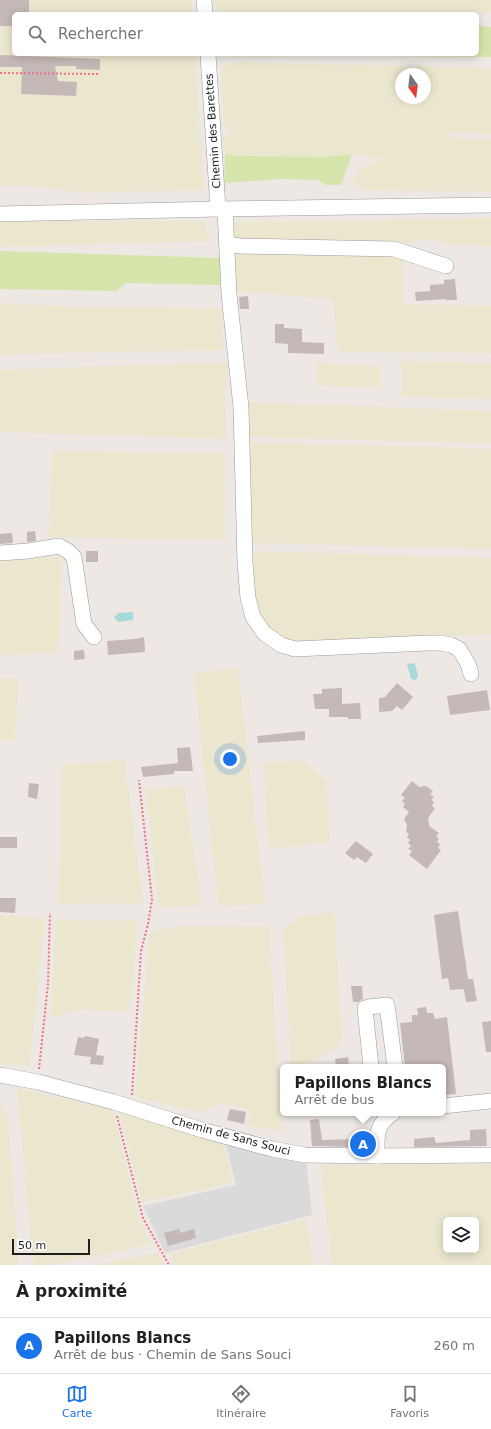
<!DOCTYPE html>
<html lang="fr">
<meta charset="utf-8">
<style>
body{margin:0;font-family:"DejaVu Sans",sans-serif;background:#f6f6f6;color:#202124}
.controls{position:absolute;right:12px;bottom:12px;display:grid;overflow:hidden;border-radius:6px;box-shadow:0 2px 10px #0003}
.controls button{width:36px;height:36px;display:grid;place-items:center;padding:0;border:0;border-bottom:1px solid #e0e0e0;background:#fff;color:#202124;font:20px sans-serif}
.compass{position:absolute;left:395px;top:68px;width:36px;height:36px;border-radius:50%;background:#fff;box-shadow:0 2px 10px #0003;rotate:166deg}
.scale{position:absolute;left:12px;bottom:10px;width:78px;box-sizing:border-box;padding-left:4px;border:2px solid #1d1d1d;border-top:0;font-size:11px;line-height:14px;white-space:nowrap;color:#1d1d1d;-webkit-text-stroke:3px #fff;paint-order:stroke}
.you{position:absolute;left:230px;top:759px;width:14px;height:14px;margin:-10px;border:3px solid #fff;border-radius:50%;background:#1a73e8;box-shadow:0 0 0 6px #1a73e833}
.badge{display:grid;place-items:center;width:26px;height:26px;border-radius:50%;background:#1a73e8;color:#fff;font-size:13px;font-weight:700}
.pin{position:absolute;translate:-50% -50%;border:2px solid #fff;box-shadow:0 1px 4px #0006}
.popup{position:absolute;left:280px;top:1064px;width:166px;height:52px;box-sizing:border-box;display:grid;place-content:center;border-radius:6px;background:#fff;filter:drop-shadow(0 1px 3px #0005);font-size:13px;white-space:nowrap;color:#757577}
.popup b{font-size:15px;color:#202124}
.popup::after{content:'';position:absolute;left:50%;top:100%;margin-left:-8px;border:8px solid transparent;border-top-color:#fff}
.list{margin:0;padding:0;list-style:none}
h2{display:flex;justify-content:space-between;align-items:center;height:52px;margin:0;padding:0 16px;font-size:17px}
h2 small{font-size:13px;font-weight:400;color:#757577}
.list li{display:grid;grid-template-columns:26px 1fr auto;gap:12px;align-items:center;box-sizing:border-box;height:56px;padding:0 16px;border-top:1px solid #e0e0e0}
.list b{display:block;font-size:15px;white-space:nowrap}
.list p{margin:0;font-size:13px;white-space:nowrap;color:#757577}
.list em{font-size:13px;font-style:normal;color:#757577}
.icon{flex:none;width:22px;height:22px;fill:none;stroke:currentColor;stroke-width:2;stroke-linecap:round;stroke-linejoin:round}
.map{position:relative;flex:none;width:491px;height:1265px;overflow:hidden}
.search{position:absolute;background:#fff;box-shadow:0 2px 10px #0003;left:12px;right:12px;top:12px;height:44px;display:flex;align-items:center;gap:10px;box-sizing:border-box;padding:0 14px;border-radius:6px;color:#757577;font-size:15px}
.sheet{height:108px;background:#fff}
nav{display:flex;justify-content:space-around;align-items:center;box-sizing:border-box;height:56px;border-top:1px solid #e0e0e0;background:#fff;font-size:11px;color:#757577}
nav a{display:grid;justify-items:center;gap:2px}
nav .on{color:#1a73e8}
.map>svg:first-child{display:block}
.residential{fill:#dbdada}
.farmland{fill:#ebe7cf;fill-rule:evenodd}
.grass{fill:#d6e5ac}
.water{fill:#a6d9d8}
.building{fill:#c5b9b7}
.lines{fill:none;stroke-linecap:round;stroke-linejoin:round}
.minor-casing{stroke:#9a9a9a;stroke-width:16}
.path{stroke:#f17183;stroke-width:2;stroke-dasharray:2 2;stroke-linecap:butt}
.minor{stroke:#fff;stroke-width:15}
.labels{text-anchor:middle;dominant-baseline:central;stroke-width:3;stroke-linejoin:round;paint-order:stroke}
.street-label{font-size:11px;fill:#1d1d1d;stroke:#fff}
</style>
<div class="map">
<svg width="491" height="1265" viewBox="0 0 491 1265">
<rect width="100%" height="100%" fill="#ede8e3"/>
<path class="residential" d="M 225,1141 L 306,1159 L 312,1215 L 165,1253 L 143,1206 L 236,1185 Z"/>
<g class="farmland">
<path d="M 0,0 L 192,0 L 193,14 L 14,14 L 14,54 L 195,54 L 204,190 L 79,193 L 32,186 L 0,186 Z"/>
<path d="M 215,0 L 491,0 L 491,10 L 490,12 L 477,14 L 221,13 L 216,7 Z"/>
<path d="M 221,54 L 352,54 L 350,56 L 223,57 Z"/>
<path d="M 238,62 L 491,68 L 491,134 L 448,133 L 453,138 L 491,139 L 491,192 L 360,190 L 352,180 L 361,168 L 384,159 L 352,154 L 328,157 L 239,156 L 225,154 L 222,138 L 233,130 L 225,127 L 223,118 L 221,71 L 225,65 ZM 401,74 L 425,74 L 425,98 L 401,98 Z"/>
<path d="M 491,218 L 491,246 L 448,245 L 435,240 L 421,240 L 399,245 L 231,242 L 231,222 Z"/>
<path d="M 0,221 L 204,221 L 209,241 L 0,247 Z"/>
<path d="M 233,251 L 398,255 L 403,262 L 404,304 L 491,306 L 491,353 L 337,352 L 333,299 L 234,291 Z"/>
<path d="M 0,303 L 75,307 L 222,308 L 223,350 L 9,354 L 0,356 Z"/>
<path d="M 401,361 L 491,363 L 491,399 L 402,397 Z"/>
<path d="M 228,362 L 225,400 L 227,439 L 0,432 L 0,370 Z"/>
<path d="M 317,363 L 380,366 L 380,388 L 316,385 Z"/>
<path d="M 247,402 L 491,411 L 491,443 L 248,437 Z"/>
<path d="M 248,442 L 491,449 L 491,549 L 250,543 Z"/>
<path d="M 53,451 L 224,453 L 225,540 L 48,537 Z"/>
<path d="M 254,551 L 491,558 L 491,636 L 491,634 L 425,638 L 289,642 L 271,630 L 260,612 L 254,590 Z"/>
<path d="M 61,556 L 59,652 L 0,656 L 0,560 Z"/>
<path d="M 238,667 L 265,904 L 218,906 L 194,674 Z"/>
<path d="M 0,679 L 19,679 L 15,741 L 0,740 Z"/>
<path d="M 125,760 L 143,903 L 59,904 L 61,765 Z"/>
<path d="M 303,760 L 327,782 L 330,842 L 269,849 L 263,763 Z"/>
<path d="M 184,786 L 202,905 L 159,908 L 146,790 Z"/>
<path d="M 335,912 L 342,1044 L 313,1061 L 291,1067 L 283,930 L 302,916 Z"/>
<path d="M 0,915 L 45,918 L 30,1067 L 0,1063 Z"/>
<path d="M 56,920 L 138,921 L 130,1012 L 84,1009 L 51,1017 Z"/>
<path d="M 180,926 L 269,927 L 282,1131 L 249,1126 L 248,1109 L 222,1103 L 201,1112 L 135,1097 L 150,932 Z"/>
<path d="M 17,1088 L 113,1110 L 138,1216 L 151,1244 L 52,1265 L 33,1265 Z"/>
<path d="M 0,1101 L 8,1116 L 19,1265 L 0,1265 Z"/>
<path d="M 119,1111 L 223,1141 L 233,1183 L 142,1202 Z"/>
<path d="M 491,1164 L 491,1265 L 332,1265 L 320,1165 ZM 446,1220 L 476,1220 L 476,1250 L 446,1250 Z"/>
<path d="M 306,1219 L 314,1265 L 175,1265 L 170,1254 Z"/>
<path d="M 158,1253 L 164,1265 L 96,1265 Z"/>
</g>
<g class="grass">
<path d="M 477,26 L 491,27 L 491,57 L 350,56 L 352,54 L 477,54 Z"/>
<path d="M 225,154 L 239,156 L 328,157 L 352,154 L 341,185 L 326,185 L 318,180 L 281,179 L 224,183 Z"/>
<path d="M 0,251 L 220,258 L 220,285 L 126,283 L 116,291 L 0,289 Z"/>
</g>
<g class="water">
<path d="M 133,612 L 133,620 L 118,622 L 114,617 L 117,615 L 117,613 Z"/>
<path d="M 415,663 L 418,677 L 415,680 L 411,679 L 407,664 Z"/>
</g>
<g class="building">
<path d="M 0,0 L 29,0 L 29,14 L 14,14 L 14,26 L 0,26 Z"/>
<path d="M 0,55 L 100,59 L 100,70 L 76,69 L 76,66 L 55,66 L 58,81 L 77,82 L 76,96 L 21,94 L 22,67 L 0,67 Z"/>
<path d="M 455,279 L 457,300 L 446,300 L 446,299 L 416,301 L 415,292 L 430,291 L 430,285 L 444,284 L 444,280 Z"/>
<path d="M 248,296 L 249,309 L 240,309 L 239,297 Z"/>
<path d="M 275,324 L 284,324 L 284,328 L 302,329 L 302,342 L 324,343 L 324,354 L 288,353 L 288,344 L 275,343 Z"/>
<path d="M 35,531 L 36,541 L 27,542 L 27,532 Z"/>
<path d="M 12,533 L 13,543 L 0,544 L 0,534 Z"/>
<rect x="86" y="551" width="12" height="11"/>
<path d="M 144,637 L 145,652 L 108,655 L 107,641 L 134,639 Z"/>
<path d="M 84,650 L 85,659 L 74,660 L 74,651 Z"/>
<path d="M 397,683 L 413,697 L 402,710 L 397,706 L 392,711 L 379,712 L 379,698 L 385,697 Z"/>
<path d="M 342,688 L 342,704 L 360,703 L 361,719 L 348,719 L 348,717 L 329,717 L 329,709 L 315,709 L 313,694 L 322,694 L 322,689 Z"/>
<path d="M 487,690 L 490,710 L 450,715 L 447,696 Z"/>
<path d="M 305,731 L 305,740 L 258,743 L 257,736 Z"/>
<path d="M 190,747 L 193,771 L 174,771 L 174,774 L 143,777 L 141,767 L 178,763 L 177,748 Z"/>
<path d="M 412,781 L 419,787 L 426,786 L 433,791 L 430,794 L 434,797 L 431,800 L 434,802 L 432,806 L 435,808 L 428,818 L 429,826 L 439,833 L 436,836 L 439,839 L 437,842 L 440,844 L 438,848 L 441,850 L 427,869 L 409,855 L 412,851 L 408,849 L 411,846 L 408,843 L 410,840 L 407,837 L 409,834 L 406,832 L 407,825 L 404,819 L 409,812 L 403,807 L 405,804 L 402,801 L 405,798 L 401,795 Z"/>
<path d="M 29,783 L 39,784 L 37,799 L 28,797 Z"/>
<rect x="0" y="837" width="17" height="11"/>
<path d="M 356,841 L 373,854 L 366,863 L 357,857 L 354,860 L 345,853 Z"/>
<path d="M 0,898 L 16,898 L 15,913 L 0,912 Z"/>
<path d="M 458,911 L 468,979 L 473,979 L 477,1001 L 466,1002 L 464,989 L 450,990 L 448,978 L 442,979 L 434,915 Z"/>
<path d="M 351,986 L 362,986 L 363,999 L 358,1002 L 353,1002 Z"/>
<path d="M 426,1007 L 427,1013 L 433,1013 L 435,1019 L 447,1017 L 456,1094 L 443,1095 L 443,1067 L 405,1067 L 400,1023 L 412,1022 L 412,1015 L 418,1015 L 417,1008 Z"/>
<path d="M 491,1021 L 491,1052 L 486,1052 L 482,1022 Z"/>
<path d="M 85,1036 L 99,1039 L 96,1055 L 104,1056 L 103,1065 L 90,1064 L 91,1057 L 74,1055 L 78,1037 L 84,1038 Z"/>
<path d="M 348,1057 L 349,1067 L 336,1067 L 335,1059 Z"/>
<path d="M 230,1109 L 246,1112 L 244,1124 L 227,1120 Z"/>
<path d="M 319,1119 L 322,1140 L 355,1139 L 356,1147 L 312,1146 L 310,1120 Z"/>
<path d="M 486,1129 L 487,1146 L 414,1147 L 414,1139 L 434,1137 L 436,1143 L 470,1140 L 470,1130 Z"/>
<path d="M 179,1229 L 180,1233 L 194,1229 L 196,1238 L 168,1246 L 164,1233 Z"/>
</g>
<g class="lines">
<g class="minor-casing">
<g id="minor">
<path d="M 204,0 L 205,14"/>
<path d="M 208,54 L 218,209"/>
<path d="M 225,209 L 229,294 L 241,407 L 245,562 L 248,598 L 253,617 L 264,633 L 281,645 L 295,649 L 427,643 L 440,643 L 451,645 L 459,649 L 468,664 L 471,674"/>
<path d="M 0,214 L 218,209 L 491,205"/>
<path d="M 227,244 L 240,246 L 394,249 L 446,266"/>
<path d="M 0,553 L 28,551 L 59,546 L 68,551 L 74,557 L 84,624 L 94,637"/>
<path d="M 371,1067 L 365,1008 L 368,1007 L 387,1005 L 395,1067"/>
<path d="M 0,1075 L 38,1082 L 114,1102 L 202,1130 L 272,1149 L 305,1155 L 377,1156 L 491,1155"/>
<path d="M 443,1106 L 491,1101"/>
<path d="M 377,1156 C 377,1136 375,1125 393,1113"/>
</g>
</g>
<g class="path">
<path d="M 0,73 L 98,74"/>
<path d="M 39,1069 L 48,984 L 50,913"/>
<path d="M 132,1095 L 141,951 L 148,924 L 152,899 L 139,780"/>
<path d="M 117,1116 L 143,1218 L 169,1265"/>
</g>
<use href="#minor" class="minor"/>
</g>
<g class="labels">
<g class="street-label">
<text transform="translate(213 131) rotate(-94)">Chemin des Barettes</text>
<text transform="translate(231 1136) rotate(15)">Chemin de Sans Souci</text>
</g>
</g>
</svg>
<div class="controls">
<button><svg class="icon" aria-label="layers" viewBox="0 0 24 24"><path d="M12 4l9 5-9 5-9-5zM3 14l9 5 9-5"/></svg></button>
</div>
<svg class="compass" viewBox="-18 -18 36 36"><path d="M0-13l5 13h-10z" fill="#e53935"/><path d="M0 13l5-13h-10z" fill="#757577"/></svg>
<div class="scale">50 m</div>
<div class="you"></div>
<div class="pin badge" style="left:363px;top:1144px">A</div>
<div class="popup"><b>Papillons Blancs</b>Arrêt de bus</div>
<div class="search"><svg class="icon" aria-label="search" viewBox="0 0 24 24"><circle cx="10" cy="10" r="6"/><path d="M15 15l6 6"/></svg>Rechercher</div>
</div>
<section class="sheet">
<h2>À proximité<small></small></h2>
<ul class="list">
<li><span class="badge">A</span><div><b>Papillons Blancs</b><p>Arrêt de bus · Chemin de Sans Souci</p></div><em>260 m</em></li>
</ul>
</section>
<nav>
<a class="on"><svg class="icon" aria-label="map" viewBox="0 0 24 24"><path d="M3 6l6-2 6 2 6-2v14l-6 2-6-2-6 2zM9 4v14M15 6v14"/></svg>Carte</a>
<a><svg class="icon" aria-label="directions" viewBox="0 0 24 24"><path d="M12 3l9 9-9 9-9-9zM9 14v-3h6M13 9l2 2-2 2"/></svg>Itinéraire</a>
<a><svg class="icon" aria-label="saved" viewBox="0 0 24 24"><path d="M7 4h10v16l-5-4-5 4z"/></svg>Favoris</a>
</nav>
